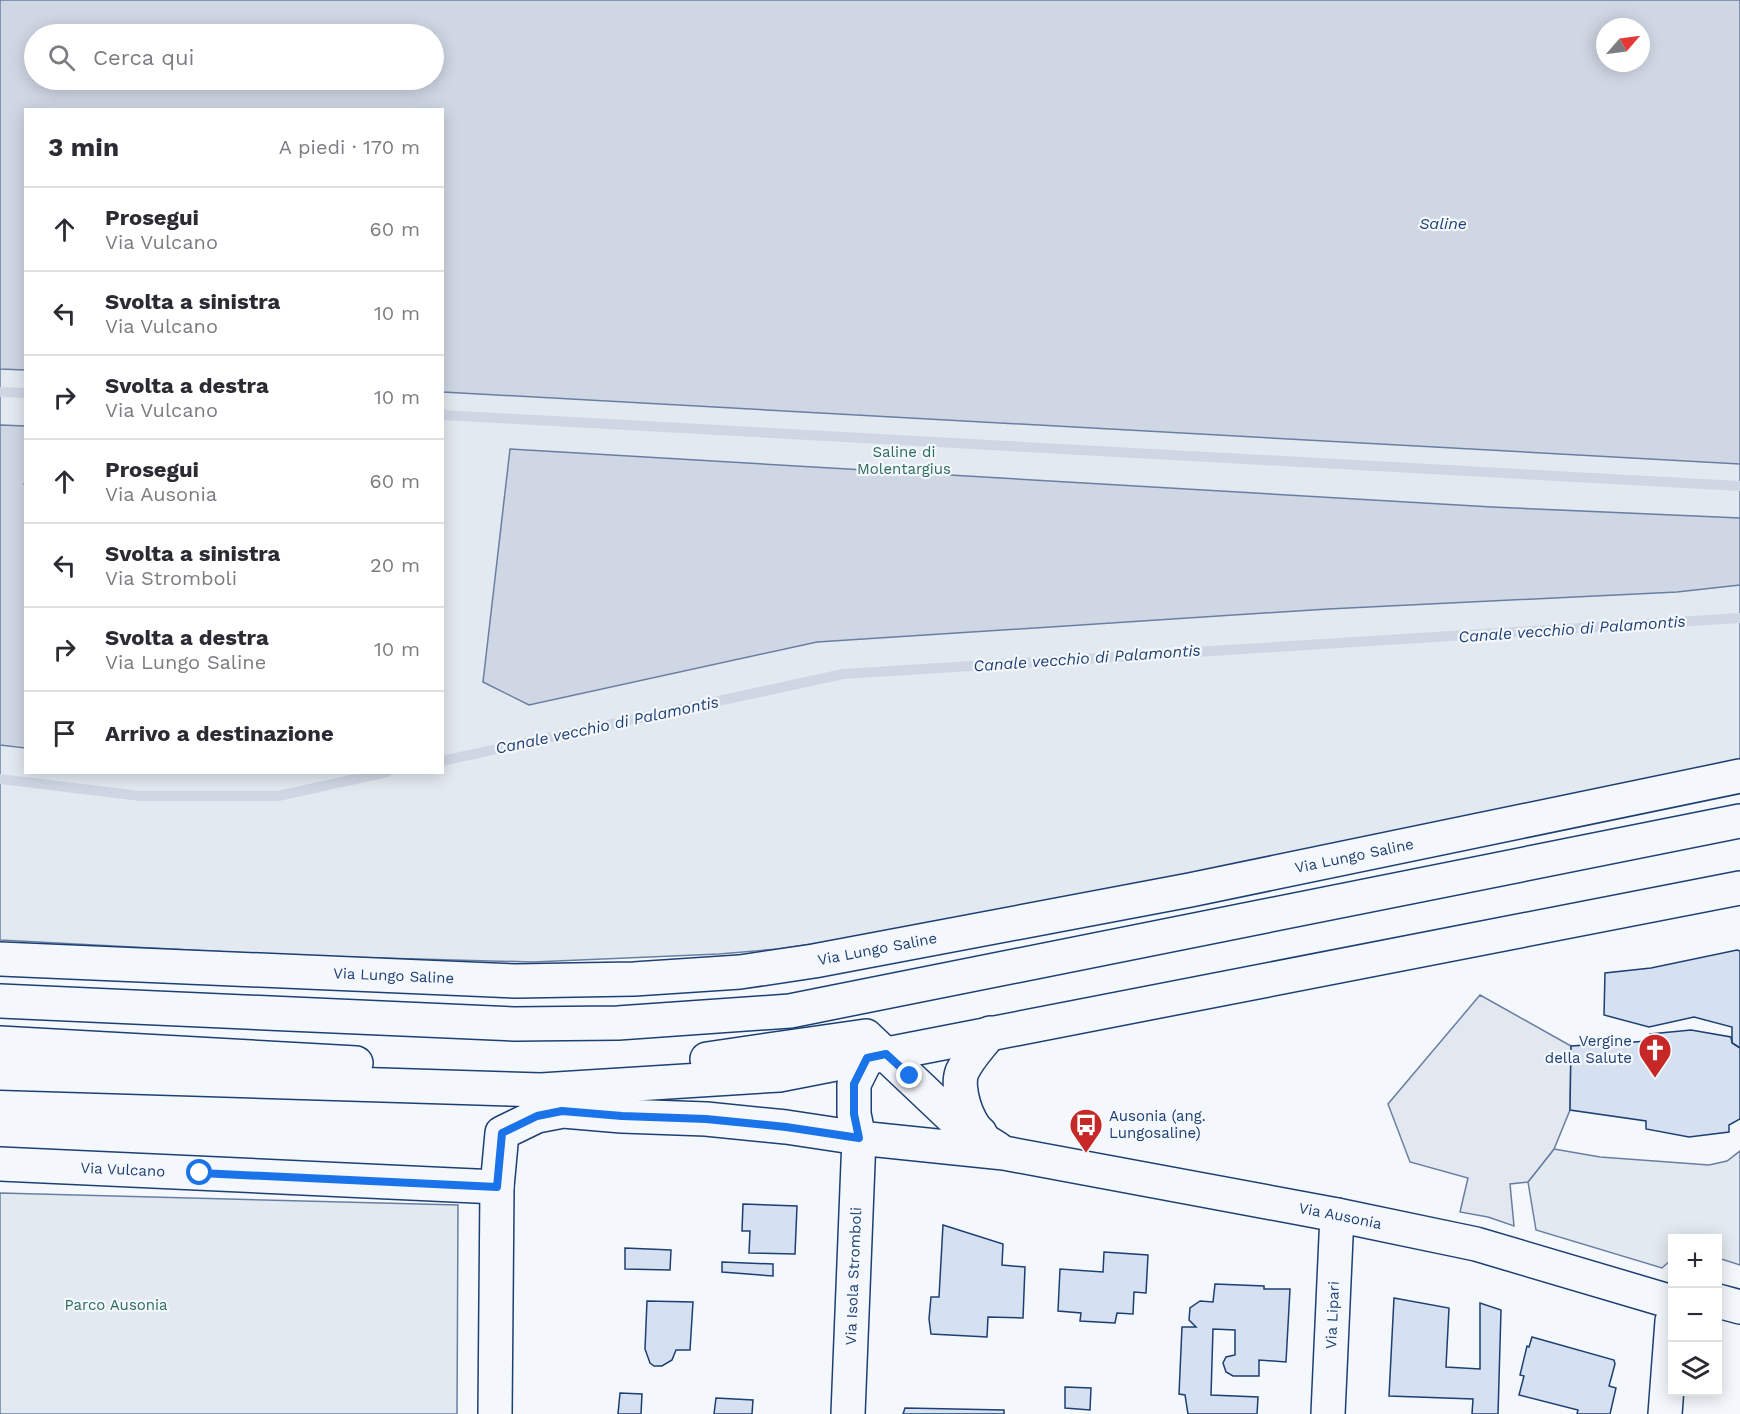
<!DOCTYPE html>
<html lang="it">
<meta charset="utf-8">
<style>
body{margin:0;font-family:"Work Sans",sans-serif;background:#f2f2f3;color:#2b2b33}
.controls{position:absolute;right:18px;bottom:18px;display:grid;overflow:hidden;border-radius:0px;box-shadow:0 3px 15px #0003}
.controls button{width:54px;height:54px;display:grid;place-items:center;padding:0;border:0;border-bottom:2px solid #e1e1e2;background:#fff;color:#2b2b33;font:30px sans-serif}
.compass{position:absolute;left:1596px;top:18px;width:54px;height:54px;border-radius:50%;background:#fff;box-shadow:0 3px 15px #0003;rotate:62deg}
.stop{position:absolute;width:18px;height:18px;margin:-14px;border:4px solid #1a73e8;border-radius:50%;background:#fff}
.stop.end{background:#1a73e8;border-color:#fff;box-shadow:0 2px 6px #0008}
.list{margin:0;padding:0;list-style:none}
h2{display:flex;justify-content:space-between;align-items:center;height:78px;margin:0;padding:0 24px;font-size:26px}
h2 small{font-size:20px;font-weight:400;color:#7c7c81}
.list li{display:grid;grid-template-columns:39px 1fr auto;gap:18px;align-items:center;box-sizing:border-box;height:84px;padding:0 24px;border-top:2px solid #e1e1e2}
.list b{display:block;font-size:22px;white-space:nowrap}
.list p{margin:0;font-size:20px;white-space:nowrap;color:#7c7c81}
.list em{font-size:20px;font-style:normal;color:#7c7c81}
.icon{flex:none;width:33px;height:33px;fill:none;stroke:currentColor;stroke-width:2;stroke-linecap:round;stroke-linejoin:round}
.map{position:relative;flex:none;width:1740px;height:1414px;overflow:hidden}
.search{position:absolute;background:#fff;box-shadow:0 3px 15px #0003;left:24px;top:24px;width:420px;height:66px;display:flex;align-items:center;gap:15px;box-sizing:border-box;padding:0 21px;border-radius:33px;color:#7c7c81;font-size:22px}
.panel{position:absolute;background:#fff;box-shadow:0 3px 15px #0003;left:24px;top:108px;width:420px;height:666px;border-radius:0px}
.map>svg:first-child{display:block}
.green{fill:#e3e9f0;stroke:#687fa3;stroke-width:1.5;fill-rule:evenodd}
.parking{fill:#e3e8f0;stroke:#687fa3;stroke-width:1.5}
.water{fill:#cfd7e4;stroke:#687fa3;stroke-width:1.5;fill-rule:evenodd}
.lines{fill:none;stroke-linecap:round;stroke-linejoin:round}
.stream{stroke:#cfd7e4;stroke-width:10}
.building{fill:#d5e0f0;stroke:#1d3f73;stroke-width:1.5}
.minor-casing{stroke:#1d3f73;stroke-width:36}
.major-casing{stroke:#1d3f73;stroke-width:36}
.minor{stroke:#f4f7fb;stroke-width:33}
.major{stroke:#f4f7fb;stroke-width:33}
.route{stroke:#1a73e8;stroke-width:8}
.labels{text-anchor:middle;dominant-baseline:central;stroke-width:4.5;stroke-linejoin:round;paint-order:stroke}
.park-label{font-size:15px;fill:#2c6c60;stroke:#f4f7fb}
.street-label{font-size:15px;fill:#1d3f73;stroke:#f4f7fb}
.poi-label{font-size:15px;fill:#1d3f73;stroke:#f4f7fb;text-anchor:end}
.water-label{font-size:16px;font-style:italic;fill:#1d3f73;stroke:#f4f7fb}
</style>
<div class="map">
<svg width="1740" height="1414" viewBox="0 0 1740 1414">
<rect width="100%" height="100%" fill="#f4f7fb"/>
<g class="green">
<path d="M 0,0 L 1740,0 L 1740,763 L 1122,888 L 873,935 L 778,949 L 719,954 L 533,962 L 306,956 L 0,940 ZM 1605,27 L 1641,27 L 1641,63 L 1605,63 ZM 34,34 L 434,34 L 434,80 L 34,80 ZM 26,110 L 442,110 L 442,772 L 26,772 Z"/>
<path d="M 1554,1149 L 1600,1157 L 1709,1165 L 1727,1161 L 1740,1151 L 1740,1265 L 1718,1258 L 1718,1238 L 1672,1238 L 1672,1259 L 1662,1268 L 1536,1230 L 1528,1182 Z"/>
<path d="M 0,1193 L 458,1205 L 457,1414 L 0,1414 Z"/>
</g>
<path class="parking" d="M 1480,995 L 1571,1046 L 1570,1110 L 1554,1149 L 1528,1182 L 1510,1184 L 1514,1226 L 1488,1217 L 1460,1212 L 1468,1178 L 1410,1162 L 1388,1104 Z"/>
<g class="water">
<path d="M 0,0 L 1740,0 L 1740,464 L 443,392 L 442,110 L 26,110 L 25,370 L 0,369 ZM 1605,27 L 1641,27 L 1641,63 L 1605,63 ZM 34,34 L 434,34 L 434,80 L 34,80 Z"/>
<path d="M 0,425 L 25,426 L 25,485 L 24,483 L 26,489 L 25,748 L 0,745 Z"/>
<path d="M 510,449 L 1492,507 L 1740,518 L 1740,585 L 1677,592 L 1328,609 L 817,642 L 529,705 L 483,682 Z"/>
</g>
<g class="lines">
<g class="stream">
<path d="M 0,392 L 26,393"/>
<path d="M 442,415 L 1740,486"/>
<path d="M 442,761 L 843,674 L 1740,618"/>
<path d="M 0,779 L 140,796 L 278,796 L 387,772"/>
</g>
</g>
<g class="building">
<path d="M 1737,950 L 1740,951 L 1740,1048 L 1732,1043 L 1732,1027 L 1694,1017 L 1649,1027 L 1604,1015 L 1605,973 L 1651,968 Z"/>
<path d="M 1691,1030 L 1731,1037 L 1732,1043 L 1740,1048 L 1740,1119 L 1729,1125 L 1729,1132 L 1689,1137 L 1646,1129 L 1646,1121 L 1570,1110 L 1571,1046 L 1649,1041 L 1650,1034 Z"/>
<path d="M 743,1204 L 797,1206 L 795,1254 L 749,1253 L 750,1231 L 742,1231 Z"/>
<path d="M 943,1225 L 1003,1244 L 1002,1265 L 1025,1267 L 1023,1318 L 988,1317 L 987,1337 L 931,1334 L 929,1319 L 931,1297 L 939,1297 Z"/>
<path d="M 625,1248 L 671,1250 L 670,1270 L 625,1269 Z"/>
<path d="M 1104,1252 L 1148,1255 L 1146,1293 L 1134,1292 L 1133,1314 L 1117,1313 L 1115,1323 L 1080,1321 L 1081,1313 L 1058,1311 L 1060,1269 L 1103,1272 Z"/>
<path d="M 722,1262 L 773,1264 L 773,1276 L 722,1272 Z"/>
<path d="M 1215,1284 L 1264,1286 L 1264,1289 L 1290,1289 L 1286,1362 L 1259,1360 L 1259,1376 L 1233,1376 L 1226,1372 L 1223,1363 L 1226,1357 L 1235,1355 L 1235,1330 L 1213,1329 L 1211,1395 L 1258,1397 L 1257,1414 L 1188,1414 L 1185,1395 L 1179,1394 L 1182,1327 L 1196,1327 L 1189,1320 L 1190,1308 L 1200,1301 L 1213,1302 Z"/>
<path d="M 1394,1298 L 1449,1308 L 1446,1367 L 1480,1369 L 1480,1303 L 1501,1310 L 1498,1414 L 1472,1414 L 1473,1399 L 1389,1396 Z"/>
<path d="M 647,1301 L 693,1302 L 690,1350 L 676,1350 L 672,1360 L 662,1366 L 654,1366 L 650,1363 L 645,1349 Z"/>
<path d="M 1532,1337 L 1614,1360 L 1615,1364 L 1609,1386 L 1616,1388 L 1610,1414 L 1577,1414 L 1578,1410 L 1519,1395 L 1524,1376 L 1520,1375 L 1527,1346 L 1529,1347 Z"/>
<path d="M 1065,1387 L 1091,1388 L 1090,1410 L 1065,1408 Z"/>
<path d="M 620,1393 L 642,1394 L 641,1414 L 618,1414 Z"/>
<path d="M 716,1398 L 753,1400 L 752,1414 L 714,1414 Z"/>
<path d="M 905,1408 L 1004,1410 L 1004,1414 L 903,1414 Z"/>
</g>
<g class="lines">
<g class="minor-casing">
<g id="minor">
<path d="M 0,1043 L 356,1063"/>
<path d="M 707,1059 L 866,1036 L 960,1125 L 998,1149"/>
<path d="M 0,1073 L 541,1090 L 779,1075 L 1740,888"/>
<path d="M 980,1133 C 967,1123 956,1088 962,1072 C 968,1058 981,1045 990,1033"/>
<path id="s1" d="M 0,1164 L 497,1187"/>
<path d="M 1718,1301 L 1740,1307"/>
<path id="s2" d="M 495,1414 L 497,1187 L 502,1133 L 537,1116 L 563,1111 L 622,1116 L 706,1119 L 786,1127 L 859,1138 L 1004,1153 L 1337,1215 L 1476,1244 L 1672,1302"/>
<path id="s3" d="M 848,1414 L 859,1138 L 854,1114 L 854,1084 L 867,1058"/>
<path id="s4" d="M 1328,1414 L 1337,1215"/>
<path d="M 1665,1414 L 1672,1321"/>
</g>
</g>
<g class="major-casing">
<g id="major">
<path id="s5" d="M 0,959 L 516,981 L 634,979 L 740,972 L 814,961 L 1190,890 L 1740,776"/>
<path d="M 0,1001 L 514,1024 L 618,1023 L 790,1011 L 1740,821"/>
</g>
</g>
<use href="#minor" class="minor"/>
<use href="#major" class="major"/>
</g>
<g class="lines">
<path class="route" d="M 200,1173 L 497,1187 L 502,1133 L 537,1116 L 562,1111 L 622,1116 L 706,1119 L 786,1127 L 859,1138 L 854,1114 L 854,1084 L 867,1058 L 886,1054 L 910,1076"/>
</g>
<defs>
<g id="church-pin" transform="scale(1.725)"><path d="M0 17L-7.5 6A9.5 9.5 0 1 1 7.5 6Z" fill="#c62828" stroke="#f4f7fb"/><path d="M-1.2-6h2.4v3.5h3.3v2.4h-3.3V6h-2.4V-.1h-3.3v-2.4h3.3Z" fill="#fff"/></g>
<g id="bus-pin" transform="scale(1.725)"><path d="M0 17L-7.5 6A9.5 9.5 0 1 1 7.5 6Z" fill="#c62828" stroke="#f4f7fb"/><path d="M-5-6H5V4H4V6H2V4H-2V6H-4V4H-5ZM-3.5-4V0h7V-4ZM-3.5 1.2v1.5H-2V1.2ZM2 1.2v1.5H3.5V1.2Z" fill="#fff"/></g>
</defs>
<g fill-rule="evenodd">
<use href="#church-pin" x="1655" y="1050"/>
<use href="#bus-pin" x="1086" y="1125"/>
</g>
<g class="labels">
<g class="park-label">
<text x="904" y="452">Saline di<tspan x="904" dy="17">Molentargius</tspan></text>
<text x="116" y="1305">Parco Ausonia</text>
</g>
<g class="street-label">
<text stroke="none"><textPath href="#s5" startOffset="1366">Via Lungo Saline</textPath></text>
<text stroke="none"><textPath href="#s5" startOffset="880">Via Lungo Saline</textPath></text>
<text stroke="none"><textPath href="#s5" startOffset="394">Via Lungo Saline</textPath></text>
<text stroke="none"><textPath href="#s1" startOffset="123">Via Vulcano</textPath></text>
<text stroke="none"><textPath href="#s2" startOffset="1132">Via Ausonia</textPath></text>
<text stroke="none"><textPath href="#s3" startOffset="138">Via Isola Stromboli</textPath></text>
<text stroke="none"><textPath href="#s4" startOffset="99">Via Lipari</textPath></text>
</g>
<g class="poi-label">
<text x="1632" y="1041">Vergine<tspan x="1632" dy="17">della Salute</tspan></text>
<text x="1109" y="1116" text-anchor="start">Ausonia (ang.<tspan x="1109" dy="17">Lungosaline)</tspan></text>
</g>
<g class="water-label">
<text x="1443" y="223">Saline</text>
<text transform="translate(1572 629) rotate(-4)">Canale vecchio di Palamontis</text>
<text transform="translate(1087 658) rotate(-4)">Canale vecchio di Palamontis</text>
<text transform="translate(607 725) rotate(-12)">Canale vecchio di Palamontis</text>
</g>
</g>
</svg>
<div class="controls">
<button>+</button>
<button>−</button>
<button><svg class="icon" aria-label="layers" viewBox="0 0 24 24"><path d="M12 4l9 5-9 5-9-5zM3 14l9 5 9-5"/></svg></button>
</div>
<svg class="compass" viewBox="-18 -18 36 36"><path d="M0-13l5 13h-10z" fill="#e53935"/><path d="M0 13l5-13h-10z" fill="#7c7c81"/></svg>
<div class="stop" style="left:200px;top:1173px"></div>
<div class="stop end" style="left:910px;top:1076px"></div>
<div class="search"><svg class="icon" aria-label="search" viewBox="0 0 24 24"><circle cx="10" cy="10" r="6"/><path d="M15 15l6 6"/></svg>Cerca qui</div>
<section class="panel">
<h2>3 min<small>A piedi · 170 m</small></h2>
<ul class="list">
<li><svg class="icon" aria-label="ahead" viewBox="0 0 24 24"><path d="M12 20V5M6 11l6-6 6 6"/></svg><div><b>Prosegui</b><p>Via Vulcano</p></div><em>60 m</em></li>
<li><svg class="icon" aria-label="left" viewBox="0 0 24 24"><path d="M17 20v-9H6M10 6l-5 5 5 5"/></svg><div><b>Svolta a sinistra</b><p>Via Vulcano</p></div><em>10 m</em></li>
<li><svg class="icon" aria-label="right" viewBox="0 0 24 24"><path d="M7 20v-9h11M14 6l5 5-5 5"/></svg><div><b>Svolta a destra</b><p>Via Vulcano</p></div><em>10 m</em></li>
<li><svg class="icon" aria-label="ahead" viewBox="0 0 24 24"><path d="M12 20V5M6 11l6-6 6 6"/></svg><div><b>Prosegui</b><p>Via Ausonia</p></div><em>60 m</em></li>
<li><svg class="icon" aria-label="left" viewBox="0 0 24 24"><path d="M17 20v-9H6M10 6l-5 5 5 5"/></svg><div><b>Svolta a sinistra</b><p>Via Stromboli</p></div><em>20 m</em></li>
<li><svg class="icon" aria-label="right" viewBox="0 0 24 24"><path d="M7 20v-9h11M14 6l5 5-5 5"/></svg><div><b>Svolta a destra</b><p>Via Lungo Saline</p></div><em>10 m</em></li>
<li><svg class="icon" aria-label="arrive" viewBox="0 0 24 24"><path d="M6 21V4h12l-3 4 3 4H6"/></svg><div><b>Arrivo a destinazione</b></div></li>
</ul>
</section>
</div>
